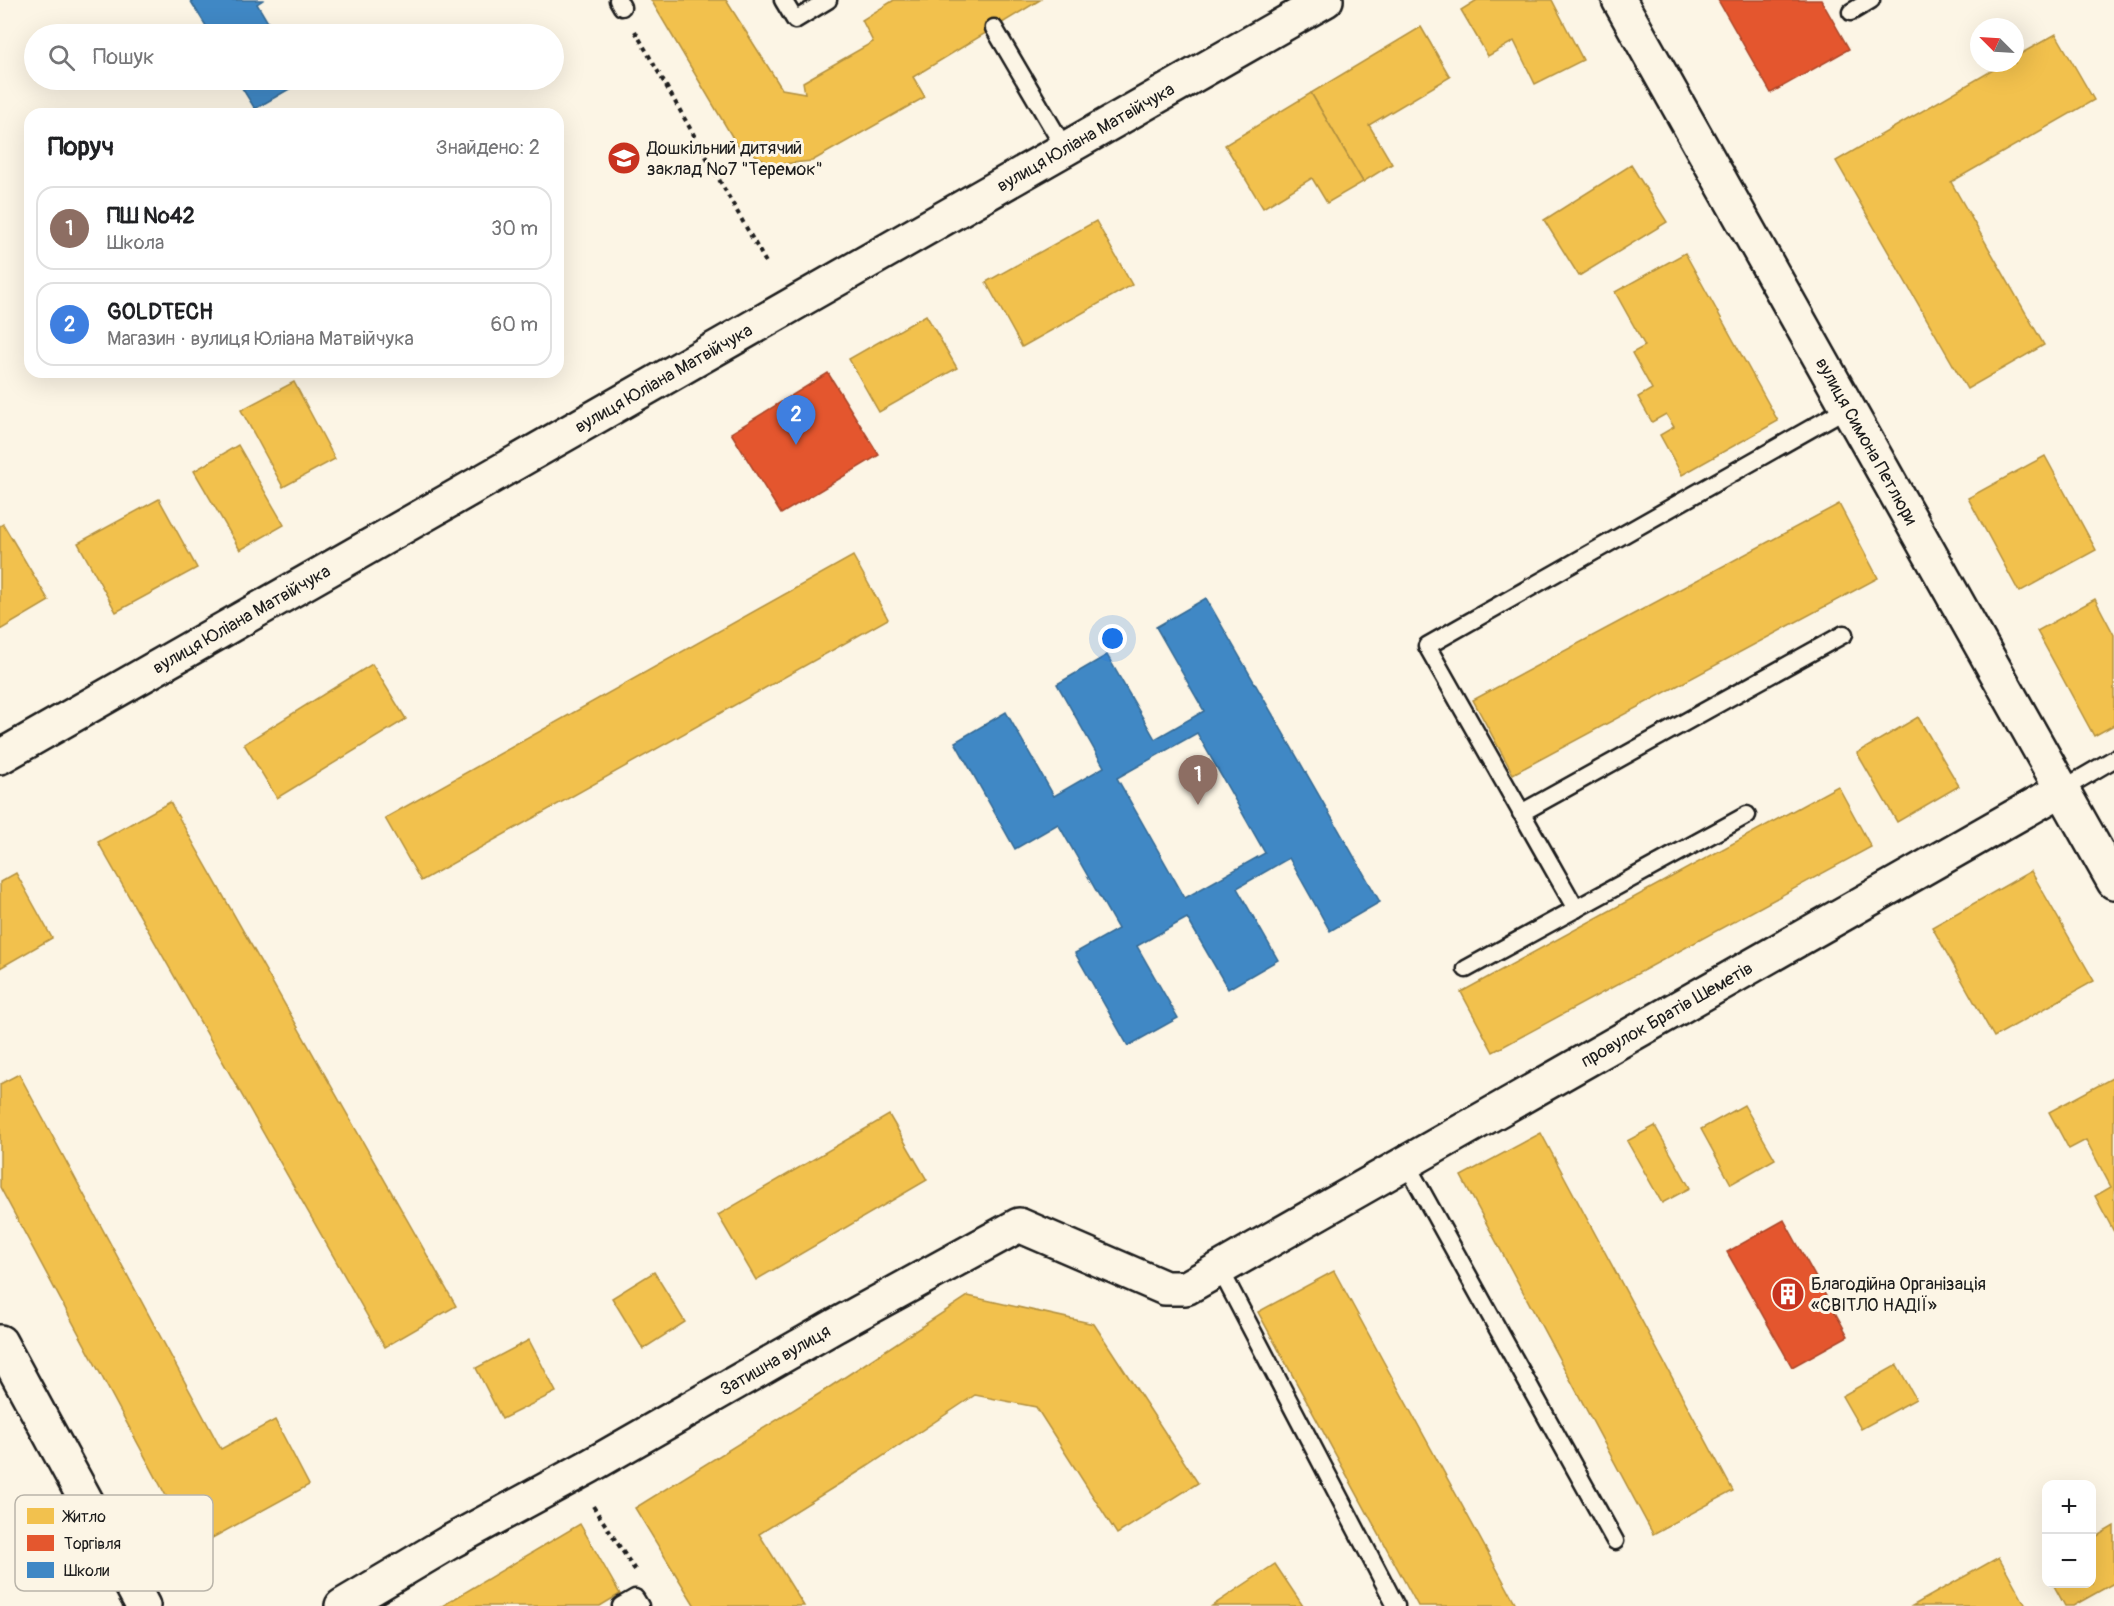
<!DOCTYPE html>
<html lang="uk">
<meta charset="utf-8">
<style>
body{margin:0;font-family:Pangolin,sans-serif;background:#f6f6f6;color:#202124}
.controls{position:absolute;right:18px;bottom:18px;display:grid;overflow:hidden;border-radius:12px;box-shadow:0 6px 24px #0002}
.controls button{width:54px;height:54px;display:grid;place-items:center;padding:0;border:0;border-bottom:2px solid #e0e0e0;background:#fff;color:#202124;font:30px sans-serif}
.compass{position:absolute;left:1970px;top:18px;width:54px;height:54px;border-radius:50%;background:#fff;box-shadow:0 6px 24px #0002;rotate:294deg}
.you{position:absolute;left:1113px;top:639px;width:21px;height:21px;margin:-15px;border:4px solid #fff;border-radius:50%;background:#1a73e8;box-shadow:0 0 0 9px #1a73e833}
.badge{display:grid;place-items:center;width:39px;height:39px;border-radius:50%;background:#b45309;color:#fff;font-size:20px;font-weight:700}
.pin{position:absolute;translate:-50% -50px;filter:drop-shadow(0 2px 3px #0008)}
.pin::after{content:'';position:absolute;top:32px;width:21px;height:18px;background:inherit;clip-path:polygon(0 0,100% 0,50% 100%)}
.list{margin:0;padding:0;list-style:none}
h2{display:flex;justify-content:space-between;align-items:center;height:78px;margin:0;padding:0 24px;font-size:26px}
h2 small{font-size:20px;font-weight:400;color:#757577}
.list li{display:grid;grid-template-columns:39px 1fr auto;gap:18px;align-items:center;box-sizing:border-box;height:84px;margin:0 12px 12px;padding:0 12px;border:2px solid #e0e0e0;border-radius:18px}
.list b{display:block;font-size:22px;white-space:nowrap}
.list p{margin:0;font-size:20px;white-space:nowrap;color:#757577}
.list em{font-size:20px;font-style:normal;color:#757577}
.icon{flex:none;width:33px;height:33px;fill:none;stroke:currentColor;stroke-width:2;stroke-linecap:round;stroke-linejoin:round}
.map{position:relative;flex:none;width:2114px;height:1606px;overflow:hidden}
.search{position:absolute;background:#fff;box-shadow:0 6px 24px #0002;left:24px;top:24px;width:540px;height:66px;display:flex;align-items:center;gap:15px;box-sizing:border-box;padding:0 21px;border-radius:33px;color:#757577;font-size:22px}
.panel{position:absolute;background:#fff;box-shadow:0 6px 24px #0002;left:24px;top:108px;width:540px;height:270px;border-radius:18px}
.map>svg:first-child{display:block}
.homes{fill:#f2c14e;stroke:#b2903f;stroke-width:1.5}
.shops{fill:#e4572e;stroke:#a84529;stroke-width:1.5}
.schools{fill:#3f88c5;stroke:#346892;stroke-width:1.5;fill-rule:evenodd}
.lines{fill:none;stroke-linecap:round;stroke-linejoin:round}
.service-casing{stroke:#1c1c1c;stroke-width:21}
.minor-casing{stroke:#1c1c1c;stroke-width:38}
.tertiary-casing{stroke:#1c1c1c;stroke-width:38}
.path{stroke:#1c1c1c;stroke-width:4;stroke-dasharray:4.5 4.5;stroke-linecap:butt}
.service{stroke:#fcf5e5;stroke-width:16}
.minor{stroke:#fcf5e5;stroke-width:33}
.tertiary{stroke:#fcf5e5;stroke-width:33}
.labels{text-anchor:middle;dominant-baseline:central;stroke-width:6;stroke-linejoin:round;paint-order:stroke}
.street-label{font-size:18px;fill:#1c1c1c;stroke:#fcf5e5}
.poi-label{font-size:18px;fill:#1c1c1c;stroke:#fcf5e5;text-anchor:start}
.key{fill:#fcf5e5;stroke:#b9b4a9;stroke-width:1.5}
.key-label{font-size:16px;fill:#1c1c1c}
</style>
<div class="map">
<svg width="2114" height="1606" viewBox="0 0 2114 1606">
<rect width="100%" height="100%" fill="#fcf5e5"/>
<filter id="ink" filterUnits="userSpaceOnUse"><feTurbulence type="fractalNoise" baseFrequency=".0167" numOctaves="2"/><feDisplacementMap in="SourceGraphic" scale="12" xChannelSelector="R" yChannelSelector="G"/><feConvolveMatrix kernelMatrix="1 2 1 2 8 2 1 2 1" color-interpolation-filters="sRGB"/></filter>
<g filter="url(#ink)">
<g class="homes">
<path d="M 651,0 L 726,0 L 782,89 L 805,93 L 803,82 L 873,42 L 862,20 L 894,0 L 1040,0 L 913,77 L 925,97 L 812,161 L 773,165 L 737,145 Z"/>
<path d="M 1477,0 L 1552,0 L 1583,60 L 1535,84 L 1514,41 L 1488,56 L 1461,10 Z"/>
<path d="M 1421,27 L 1450,77 L 1369,125 L 1392,164 L 1363,182 L 1311,93 Z"/>
<path d="M 2056,34 L 2094,100 L 1951,182 L 2044,345 L 1967,389 L 1836,161 L 2005,63 L 2015,63 L 2015,57 Z"/>
<path d="M 1311,93 L 1363,182 L 1327,203 L 1312,178 L 1263,208 L 1225,145 Z"/>
<path d="M 1631,165 L 1667,222 L 1579,276 L 1544,220 Z"/>
<path d="M 1096,221 L 1132,285 L 1022,347 L 986,282 Z"/>
<path d="M 1685,253 L 1778,421 L 1682,475 L 1660,435 L 1674,427 L 1666,414 L 1652,422 L 1638,397 L 1652,389 L 1632,353 L 1645,346 L 1615,292 Z"/>
<path d="M 926,315 L 957,368 L 879,412 L 849,359 Z"/>
<path d="M 294,382 L 335,459 L 283,487 L 241,410 Z"/>
<path d="M 238,445 L 284,525 L 240,550 L 194,471 Z"/>
<path d="M 2045,456 L 2096,550 L 2019,592 L 1968,498 Z"/>
<path d="M 159,499 L 197,568 L 116,612 L 78,543 Z"/>
<path d="M 1839,504 L 1878,578 L 1513,774 L 1473,700 Z"/>
<path d="M 3,524 L 49,601 L 0,630 L 0,526 Z"/>
<path d="M 853,556 L 888,619 L 421,881 L 385,818 Z"/>
<path d="M 2095,599 L 2114,635 L 2114,725 L 2094,736 L 2037,631 Z"/>
<path d="M 372,664 L 406,719 L 277,798 L 244,744 Z"/>
<path d="M 1918,717 L 1959,786 L 1897,822 L 1857,753 Z"/>
<path d="M 1838,786 L 1871,847 L 1493,1052 L 1461,992 Z"/>
<path d="M 170,802 L 456,1306 L 385,1347 L 98,842 Z"/>
<path d="M 2031,871 L 2094,981 L 1994,1037 L 1932,927 Z"/>
<path d="M 16,873 L 52,938 L 0,968 L 0,882 Z"/>
<path d="M 19,1074 L 221,1449 L 275,1420 L 309,1485 L 194,1548 L 0,1187 L 0,1084 Z"/>
<path d="M 2114,1077 L 2114,1232 L 2095,1196 L 2111,1187 L 2086,1140 L 2069,1149 L 2049,1112 Z"/>
<path d="M 1744,1105 L 1775,1159 L 1731,1184 L 1701,1129 Z"/>
<path d="M 889,1115 L 927,1180 L 756,1280 L 718,1215 Z"/>
<path d="M 1655,1126 L 1690,1188 L 1662,1203 L 1627,1141 Z"/>
<path d="M 1541,1133 L 1733,1491 L 1653,1534 L 1461,1176 Z"/>
<path d="M 1334,1271 L 1517,1606 L 1418,1606 L 1258,1312 Z"/>
<path d="M 654,1272 L 685,1322 L 643,1349 L 612,1298 Z"/>
<path d="M 968,1296 L 1094,1324 L 1198,1483 L 1117,1534 L 1036,1407 L 975,1395 L 868,1466 L 759,1534 L 804,1606 L 695,1606 L 635,1508 L 822,1392 Z"/>
<path d="M 529,1340 L 556,1392 L 502,1419 L 476,1368 Z"/>
<path d="M 1897,1365 L 1916,1399 L 1861,1429 L 1842,1396 Z"/>
<path d="M 580,1524 L 620,1594 L 600,1606 L 442,1606 Z"/>
<path d="M 2114,1526 L 2114,1583 L 2073,1606 L 2065,1606 L 2053,1584 L 2092,1584 L 2092,1539 Z"/>
<path d="M 1999,1557 L 2026,1606 L 1912,1606 Z"/>
<path d="M 1275,1564 L 1303,1606 L 1212,1606 Z"/>
</g>
<g class="shops">
<path d="M 1718,0 L 1821,0 L 1849,49 L 1771,93 Z"/>
<path d="M 828,373 L 879,455 L 781,514 L 731,433 Z"/>
<path d="M 1784,1220 L 1848,1336 L 1792,1367 L 1727,1252 Z"/>
</g>
<g class="schools">
<path d="M 190,0 L 263,0 L 257,4 L 275,34 L 211,34 Z"/>
<path d="M 237,80 L 302,80 L 303,81 L 255,109 Z"/>
<path d="M 1206,598 L 1380,902 L 1330,931 L 1289,858 L 1237,888 L 1278,960 L 1228,989 L 1187,918 L 1137,946 L 1178,1018 L 1128,1046 L 1075,953 L 1118,929 L 1058,824 L 1015,849 L 955,742 L 1006,712 L 1054,796 L 1104,767 L 1057,684 L 1107,655 L 1155,739 L 1204,711 L 1156,627 ZM 1197,733 L 1265,853 L 1185,898 L 1117,778 Z"/>
</g>
<g class="lines">
<g class="service-casing">
<g id="service">
<path d="M 618,0 L 622,7"/>
<path d="M 783,0 L 795,20 L 828,0"/>
<path d="M 1851,12 L 1871,0"/>
<path d="M 994,28 L 1065,149"/>
<path d="M 2061,790 L 2114,759"/>
<path d="M 1521,813 L 1844,634"/>
<path d="M 1576,909 L 1427,646 L 1847,408"/>
<path d="M 1466,969 L 1747,815"/>
<path d="M 1406,1163 L 1615,1541"/>
<path d="M 1220,1269 L 1396,1606"/>
<path d="M 621,1606 L 635,1598 L 640,1606"/>
</g>
</g>
<g class="minor-casing">
<g id="minor">
<path d="M 0,1342 L 143,1606"/>
<path id="s1" d="M 342,1606 L 448,1543 L 590,1466 L 833,1327 L 1019,1225 L 1165,1288 L 1186,1288 L 2061,790"/>
</g>
</g>
<g class="tertiary-casing">
<g id="tertiary">
<path id="s2" d="M 1619,0 L 2114,882"/>
<path id="s3" d="M 0,757 L 1326,0"/>
</g>
</g>
<g class="path">
<path d="M 635,31 L 768,266"/>
<path d="M 593,1506 L 635,1570"/>
</g>
<use href="#service" class="service"/>
<use href="#minor" class="minor"/>
<use href="#tertiary" class="tertiary"/>
</g>
</g>
<defs>
<g id="school-disc" transform="scale(1.725)"><circle r="9.5" fill="#c8321e" stroke="#fcf5e5"/><path d="M0-5L7-2L0 1L-7-2ZM-4 1L0 2.5L4 1V4Q0 6-4 4Z" fill="#fff"/></g>
<g id="building-disc" transform="scale(1.725)"><circle r="9.5" fill="#c8321e" stroke="#fcf5e5"/><path d="M-4-6H4V6H1V3H-1V6H-4ZM-2.5-4.3h1.7v1.8h-1.7ZM.8-4.3h1.7v1.8H.8ZM-2.5-1h1.7V.8h-1.7ZM.8-1h1.7V.8H.8Z" fill="#fff"/></g>
</defs>
<g fill-rule="evenodd">
<use href="#school-disc" x="624" y="158"/>
<use href="#building-disc" x="1788" y="1294"/>
</g>
<g class="labels">
<g class="street-label">
<text stroke="none"><textPath href="#s3" startOffset="1250">вулиця Юліана Матвійчука</textPath></text>
<text stroke="none"><textPath href="#s3" startOffset="764">вулиця Юліана Матвійчука</textPath></text>
<text stroke="none"><textPath href="#s2" startOffset="506">вулиця Симона Петлюри</textPath></text>
<text stroke="none"><textPath href="#s3" startOffset="278">вулиця Юліана Матвійчука</textPath></text>
<text stroke="none"><textPath href="#s1" startOffset="1510">провулок Братів Шеметів</textPath></text>
<text stroke="none"><textPath href="#s1" startOffset="498">Затишна вулиця</textPath></text>
</g>
<g class="poi-label">
<text x="647" y="148">Дошкільний дитячий<tspan x="647" dy="21">заклад №7 "Теремок"</tspan></text>
<text x="1811" y="1284">Благодійна Організація<tspan x="1811" dy="21">«СВІТЛО НАДІЇ»</tspan></text>
</g>
</g>
<rect x="15" y="1495" width="198" height="96" rx="9" class="key"/>
<rect x="27" y="1508" width="27" height="16" fill="#f2c14e"/>
<rect x="27" y="1535" width="27" height="16" fill="#e4572e"/>
<rect x="27" y="1562" width="27" height="16" fill="#3f88c5"/>
<g class="key-label">
<text x="64" y="1522">Житло</text>
<text x="64" y="1549">Торгівля</text>
<text x="64" y="1576">Школи</text>
</g>
</svg>
<div class="controls">
<button>+</button>
<button>−</button>
</div>
<svg class="compass" viewBox="-18 -18 36 36"><path d="M0-13l5 13h-10z" fill="#e53935"/><path d="M0 13l5-13h-10z" fill="#757577"/></svg>
<div class="you"></div>
<div class="pin badge" style="left:1198px;top:805px;background:#8d6e63">1</div>
<div class="pin badge" style="left:796px;top:445px;background:#3f7fe0">2</div>
<div class="search"><svg class="icon" aria-label="search" viewBox="0 0 24 24"><circle cx="10" cy="10" r="6"/><path d="M15 15l6 6"/></svg>Пошук</div>
<section class="panel">
<h2>Поруч<small>Знайдено: 2</small></h2>
<ul class="list">
<li><span class="badge" style="background:#8d6e63">1</span><div><b>ПШ №42</b><p>Школа</p></div><em>30 m</em></li>
<li><span class="badge" style="background:#3f7fe0">2</span><div><b>GOLDTECH</b><p>Магазин · вулиця Юліана Матвійчука</p></div><em>60 m</em></li>
</ul>
</section>
</div>
